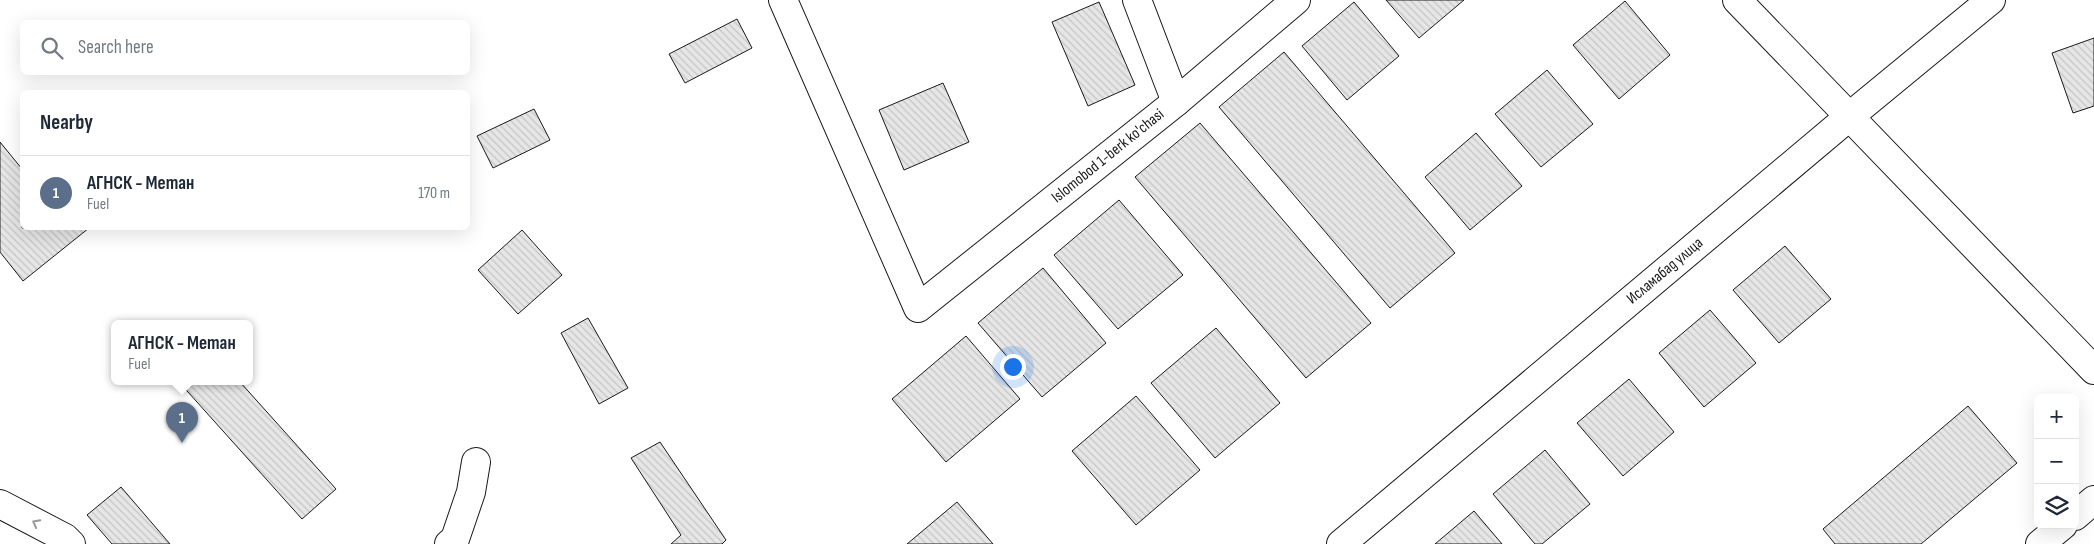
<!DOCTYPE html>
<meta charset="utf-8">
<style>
body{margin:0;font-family:"Sofia Sans Condensed",sans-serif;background:#f2f2f3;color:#1f2937}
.controls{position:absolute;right:15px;bottom:15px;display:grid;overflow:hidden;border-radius:8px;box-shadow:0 5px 20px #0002}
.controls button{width:45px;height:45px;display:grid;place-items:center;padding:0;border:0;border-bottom:1px solid #e0e1e3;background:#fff;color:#1f2937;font:25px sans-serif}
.you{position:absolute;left:1012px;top:366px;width:18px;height:18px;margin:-12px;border:4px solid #fff;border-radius:50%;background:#1a73e8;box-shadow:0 0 0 8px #1a73e833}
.badge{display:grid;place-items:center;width:32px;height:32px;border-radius:50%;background:#db2777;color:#fff;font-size:16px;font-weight:700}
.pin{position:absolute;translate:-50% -41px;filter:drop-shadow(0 1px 2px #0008)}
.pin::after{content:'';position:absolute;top:26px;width:18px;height:15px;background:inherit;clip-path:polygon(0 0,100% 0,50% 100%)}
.popup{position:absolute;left:111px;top:320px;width:142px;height:65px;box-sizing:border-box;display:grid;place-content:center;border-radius:8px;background:#fff;filter:drop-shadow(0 1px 4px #0005);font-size:16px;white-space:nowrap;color:#747a83}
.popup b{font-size:19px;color:#1f2937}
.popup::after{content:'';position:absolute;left:50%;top:100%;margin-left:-10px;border:10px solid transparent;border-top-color:#fff}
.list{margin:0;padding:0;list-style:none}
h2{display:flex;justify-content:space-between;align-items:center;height:65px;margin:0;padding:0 20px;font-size:21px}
h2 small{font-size:16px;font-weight:400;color:#747a83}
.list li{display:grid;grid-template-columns:32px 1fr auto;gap:15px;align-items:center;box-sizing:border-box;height:75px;padding:0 20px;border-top:1px solid #e0e1e3}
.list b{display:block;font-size:19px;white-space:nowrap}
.list p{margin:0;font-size:16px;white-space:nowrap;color:#747a83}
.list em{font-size:16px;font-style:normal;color:#747a83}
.icon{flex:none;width:28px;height:28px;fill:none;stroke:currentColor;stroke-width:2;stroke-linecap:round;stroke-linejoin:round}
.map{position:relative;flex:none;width:2094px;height:544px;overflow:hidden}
.search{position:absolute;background:#fff;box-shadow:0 5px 20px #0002;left:20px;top:20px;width:450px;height:55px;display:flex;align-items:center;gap:12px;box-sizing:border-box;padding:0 18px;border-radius:8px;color:#747a83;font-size:19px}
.panel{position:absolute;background:#fff;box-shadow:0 5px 20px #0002;left:20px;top:90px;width:450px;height:140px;border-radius:8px}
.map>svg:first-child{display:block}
.building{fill:url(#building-back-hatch);stroke:#1a1a1a}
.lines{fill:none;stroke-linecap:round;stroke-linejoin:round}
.minor-casing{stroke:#1a1a1a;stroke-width:30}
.minor{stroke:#fff;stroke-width:28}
.oneway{stroke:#989898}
.labels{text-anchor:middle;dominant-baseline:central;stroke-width:4;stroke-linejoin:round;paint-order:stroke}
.street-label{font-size:16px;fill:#1a1a1a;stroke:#fff}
</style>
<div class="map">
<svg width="2094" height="544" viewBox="0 0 2094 544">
<defs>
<pattern id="building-back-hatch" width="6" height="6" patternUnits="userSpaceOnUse" patternTransform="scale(1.25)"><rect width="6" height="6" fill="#e6e6e6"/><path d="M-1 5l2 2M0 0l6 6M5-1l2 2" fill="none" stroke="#c5c5c5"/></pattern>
</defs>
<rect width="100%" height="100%" fill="#fff"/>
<g class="building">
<path d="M 1386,0 L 1464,0 L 1419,38 Z"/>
<path d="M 1625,1 L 1670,55 L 1619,99 L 1573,45 Z"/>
<path d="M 1099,2 L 1135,85 L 1088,106 L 1052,22 Z"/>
<path d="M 1354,2 L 1399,56 L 1347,100 L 1302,46 Z"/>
<path d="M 737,19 L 752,48 L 685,83 L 669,54 Z"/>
<path d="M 2094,38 L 2094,106 L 2073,113 L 2052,53 Z"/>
<path d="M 1284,52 L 1455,253 L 1390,308 L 1219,107 Z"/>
<path d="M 1547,70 L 1593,124 L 1541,167 L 1495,114 Z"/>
<path d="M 943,83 L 969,142 L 904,170 L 879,110 Z"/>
<path d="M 534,109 L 550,140 L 493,168 L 477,136 Z"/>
<path d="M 1200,123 L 1371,323 L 1306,378 L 1135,177 Z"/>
<path d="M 1476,133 L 1522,186 L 1470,230 L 1425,177 Z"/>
<path d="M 0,142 L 22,169 L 22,228 L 89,228 L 23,281 L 0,252 Z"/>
<path d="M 1119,200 L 1183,275 L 1118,329 L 1054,255 Z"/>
<path d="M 522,230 L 562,275 L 518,314 L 478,270 Z"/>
<path d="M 1785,246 L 1831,299 L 1779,343 L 1733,290 Z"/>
<path d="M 1043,268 L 1106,343 L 1042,397 L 978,323 Z"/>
<path d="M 1710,310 L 1756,363 L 1704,407 L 1659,353 Z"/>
<path d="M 588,318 L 628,388 L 599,404 L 561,333 Z"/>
<path d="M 1216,328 L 1280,403 L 1215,458 L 1151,383 Z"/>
<path d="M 966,336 L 1020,399 L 946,462 L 892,399 Z"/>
<path d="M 1629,379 L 1674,432 L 1623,476 L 1577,423 Z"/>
<path d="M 179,382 L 240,382 L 336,489 L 302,519 Z"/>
<path d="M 1136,396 L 1200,470 L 1136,525 L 1072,451 Z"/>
<path d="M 1968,406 L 2017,463 L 1921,544 L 1835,544 L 1823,529 Z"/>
<path d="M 660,442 L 726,540 L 722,544 L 671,544 L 681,535 L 631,458 Z"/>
<path d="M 1545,450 L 1590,504 L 1542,544 L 1535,544 L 1493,494 Z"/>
<path d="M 121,487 L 170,544 L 112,544 L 87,515 Z"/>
<path d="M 957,502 L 993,544 L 907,544 Z"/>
<path d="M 1474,511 L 1502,544 L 1435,544 Z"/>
</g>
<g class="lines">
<g class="minor-casing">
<g id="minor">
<path d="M 783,0 L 918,308 L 1176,102 L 1296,0"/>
<path d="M 1137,0 L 1176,102"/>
<path d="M 1737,0 L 2094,370"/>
<path d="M 0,504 L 65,538 L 71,544"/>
<path d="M 2075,516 L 2094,500"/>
<path d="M 449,544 L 455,539 L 471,492 L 476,462"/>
<path d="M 1341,544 L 1850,116 L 1991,0"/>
<path d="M 2040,544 L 2063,525"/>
</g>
</g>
<use href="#minor" class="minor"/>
</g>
<defs><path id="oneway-chevron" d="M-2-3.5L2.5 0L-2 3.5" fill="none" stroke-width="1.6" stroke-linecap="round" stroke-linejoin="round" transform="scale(1.25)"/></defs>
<use class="oneway" href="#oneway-chevron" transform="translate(36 523) rotate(-152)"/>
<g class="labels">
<g class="street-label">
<text transform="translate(1108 156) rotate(-39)">Islomobod 1-berk ko'chasi</text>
<text transform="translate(1665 271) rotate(-40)">Исламабад улица</text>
</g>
</g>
</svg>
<div class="controls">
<button>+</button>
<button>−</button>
<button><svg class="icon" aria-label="layers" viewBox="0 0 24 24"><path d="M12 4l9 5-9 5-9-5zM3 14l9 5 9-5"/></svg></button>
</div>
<div class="you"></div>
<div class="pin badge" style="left:182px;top:443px;background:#5c6f8a">1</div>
<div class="popup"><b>АГНСК - Метан</b>Fuel</div>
<div class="search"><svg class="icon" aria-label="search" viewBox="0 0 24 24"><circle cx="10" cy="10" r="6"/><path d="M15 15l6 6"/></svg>Search here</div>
<section class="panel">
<h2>Nearby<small></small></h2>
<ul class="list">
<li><span class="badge" style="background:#5c6f8a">1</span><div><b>АГНСК - Метан</b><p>Fuel</p></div><em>170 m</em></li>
</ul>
</section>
</div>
